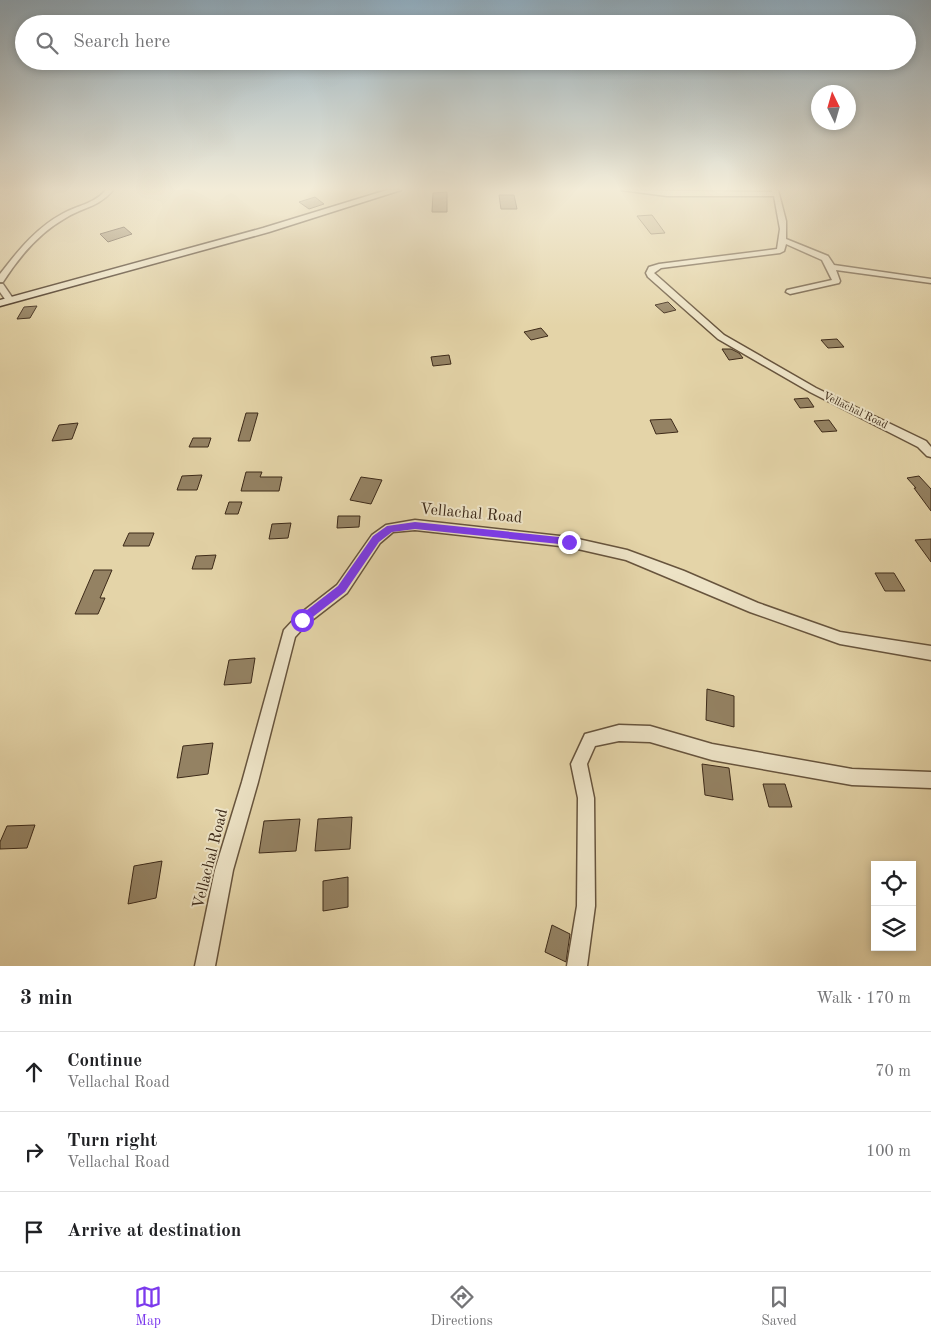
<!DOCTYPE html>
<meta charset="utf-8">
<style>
body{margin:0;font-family:"Old Standard TT",serif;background:#f2f2f2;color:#202124}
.controls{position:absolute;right:15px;bottom:15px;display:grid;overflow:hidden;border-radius:0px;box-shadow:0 2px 8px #0003}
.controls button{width:45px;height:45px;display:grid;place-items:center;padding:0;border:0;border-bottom:1px solid #e0e0e0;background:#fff;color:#202124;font:25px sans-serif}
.compass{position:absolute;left:811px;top:85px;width:45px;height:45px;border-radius:50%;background:#fff;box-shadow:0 2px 8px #0003;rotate:355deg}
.stop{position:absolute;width:15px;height:15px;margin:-11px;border:4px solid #7c3aed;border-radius:50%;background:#fff}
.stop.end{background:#7c3aed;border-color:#fff;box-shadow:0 1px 5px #0008}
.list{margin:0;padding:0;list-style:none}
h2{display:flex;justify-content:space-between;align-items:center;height:65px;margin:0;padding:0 20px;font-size:21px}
h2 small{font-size:16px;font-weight:400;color:#757577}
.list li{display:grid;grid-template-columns:32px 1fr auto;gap:15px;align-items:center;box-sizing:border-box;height:80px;padding:0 20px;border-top:1px solid #e0e0e0}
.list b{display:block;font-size:19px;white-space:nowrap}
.list p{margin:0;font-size:16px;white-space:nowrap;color:#757577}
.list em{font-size:16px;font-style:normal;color:#757577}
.icon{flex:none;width:28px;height:28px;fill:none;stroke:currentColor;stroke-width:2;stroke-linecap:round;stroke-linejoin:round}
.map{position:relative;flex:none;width:931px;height:966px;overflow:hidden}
.search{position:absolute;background:#fff;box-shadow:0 2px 8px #0003;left:15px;right:15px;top:15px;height:55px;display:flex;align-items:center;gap:12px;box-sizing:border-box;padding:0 18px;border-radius:28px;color:#757577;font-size:19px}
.sheet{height:305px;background:#fff}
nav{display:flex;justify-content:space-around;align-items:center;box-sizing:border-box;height:70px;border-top:1px solid #e0e0e0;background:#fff;font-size:14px;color:#757577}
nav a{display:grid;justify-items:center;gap:2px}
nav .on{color:#7c3aed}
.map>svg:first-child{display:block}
.green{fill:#c8b790;stroke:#827054}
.building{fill:#948263;stroke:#3d2a19}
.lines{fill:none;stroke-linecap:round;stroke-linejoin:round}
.minor-casing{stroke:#67543d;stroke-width:3}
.secondary-casing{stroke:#3d2a19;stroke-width:3}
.minor{fill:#ede3c6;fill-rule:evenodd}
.secondary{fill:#ede3c6;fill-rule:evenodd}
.route{fill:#7c3aed}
.labels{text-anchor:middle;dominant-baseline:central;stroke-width:4;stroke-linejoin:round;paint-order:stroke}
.far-street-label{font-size:11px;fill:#3d2a19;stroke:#ede3c6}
.near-street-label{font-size:16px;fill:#3d2a19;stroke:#ede3c6}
</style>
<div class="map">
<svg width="931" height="966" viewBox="0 0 931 966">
<rect width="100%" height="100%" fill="#e4d4a8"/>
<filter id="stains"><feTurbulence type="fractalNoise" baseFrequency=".004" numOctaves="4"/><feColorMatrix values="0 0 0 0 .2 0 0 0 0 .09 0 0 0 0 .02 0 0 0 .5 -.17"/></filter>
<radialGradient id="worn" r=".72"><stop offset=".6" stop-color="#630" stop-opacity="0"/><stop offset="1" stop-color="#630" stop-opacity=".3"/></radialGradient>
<path class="green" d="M 652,215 L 665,233 L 651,234 L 637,216 Z"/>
<g class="building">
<path d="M 447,192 L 447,212 L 432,212 L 433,193 Z"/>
<path d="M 499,195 L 514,195 L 517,209 L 501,209 Z"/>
<path d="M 315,197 L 324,204 L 309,209 L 299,202 Z"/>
<path d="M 124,227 L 132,234 L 108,242 L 100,234 Z"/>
<path d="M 668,302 L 676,310 L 664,313 L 655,305 Z"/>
<path d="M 37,306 L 30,318 L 17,319 L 24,307 Z"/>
<path d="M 541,328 L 548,336 L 531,340 L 524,332 Z"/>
<path d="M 837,339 L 844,347 L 828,348 L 821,340 Z"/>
<path d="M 722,349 L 731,349 L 739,353 L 743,358 L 729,360 Z"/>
<path d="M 449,355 L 451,364 L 433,366 L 431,357 Z"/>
<path d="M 808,398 L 814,407 L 800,408 L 794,399 Z"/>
<path d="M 246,413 L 258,413 L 250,441 L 238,441 Z"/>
<path d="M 671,419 L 678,432 L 656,434 L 650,420 Z"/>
<path d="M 829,420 L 837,431 L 822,432 L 814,421 Z"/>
<path d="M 78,423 L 72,439 L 52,441 L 59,425 Z"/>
<path d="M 193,438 L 211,438 L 208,447 L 189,447 Z"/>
<path d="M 246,472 L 262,472 L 260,477 L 282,477 L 279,491 L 241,491 Z"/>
<path d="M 202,475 L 197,490 L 177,490 L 182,476 Z"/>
<path d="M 919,476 L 931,489 L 931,511 L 914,488 L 916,488 L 907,478 Z"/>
<path d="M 361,477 L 382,480 L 371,504 L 350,500 Z"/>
<path d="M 229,502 L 242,502 L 238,514 L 225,514 Z"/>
<path d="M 338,516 L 360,516 L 359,527 L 337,528 Z"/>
<path d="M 291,523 L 288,538 L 269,539 L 272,524 Z"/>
<path d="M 129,533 L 154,533 L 149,546 L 123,546 Z"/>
<path d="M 931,539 L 931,562 L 915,540 Z"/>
<path d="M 216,555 L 212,569 L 192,569 L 196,556 Z"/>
<path d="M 94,570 L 112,570 L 100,598 L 105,598 L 98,614 L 75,614 Z"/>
<path d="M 875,573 L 894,573 L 905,591 L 885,591 Z"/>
<path d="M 255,658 L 251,683 L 224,685 L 229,660 Z"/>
<path d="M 707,689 L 734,696 L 734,727 L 706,720 Z"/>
<path d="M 213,743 L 208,774 L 177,778 L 183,746 Z"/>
<path d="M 702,764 L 729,768 L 733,800 L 705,795 Z"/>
<path d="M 763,784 L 785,784 L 792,807 L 769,807 Z"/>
<path d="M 352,817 L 350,849 L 315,851 L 318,819 Z"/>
<path d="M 300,819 L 296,851 L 259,853 L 264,821 Z"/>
<path d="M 35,825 L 27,848 L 0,849 L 0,842 L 7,826 Z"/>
<path d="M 162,861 L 156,898 L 128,904 L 134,866 Z"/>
<path d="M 348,877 L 348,907 L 323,911 L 323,881 Z"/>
<path d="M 552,925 L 570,934 L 566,962 L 545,952 Z"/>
</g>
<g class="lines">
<g class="minor-casing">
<g id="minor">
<path d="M 106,190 L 113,190 C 98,208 82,207 64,219 C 38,234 19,257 3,282 L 0,282 L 0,274 L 4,269 C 20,248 38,227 62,214 C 78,205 94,204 106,190 Z"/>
<path d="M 621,190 L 772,192 L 772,190 L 778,190 L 786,221 L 786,239 L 828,256 L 834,265 L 931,279 L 931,283 L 836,270 L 840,281 L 839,283 L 790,294 L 786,292 L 787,290 L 832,280 L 822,260 L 786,244 L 784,251 L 780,253 L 661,268 L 654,273 L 724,335 L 816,388 L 926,441 L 931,447 L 931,457 L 927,456 L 918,447 L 810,392 L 718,339 L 648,277 L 646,273 L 649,267 L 659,264 L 777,249 L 780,229 L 774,196 L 667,196 Z"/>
<path d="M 0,284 L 3,284 L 14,300 L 13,302 L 7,302 L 0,292 Z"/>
<path d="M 415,520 L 569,537 L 627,550 L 684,571 L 758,603 L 840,632 L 931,646 L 931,660 L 840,644 L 750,612 L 626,560 L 569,547 L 415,530 L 393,532 L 380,543 L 347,593 L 307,624 L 295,637 L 258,782 L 233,870 L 215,966 L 195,966 L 215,870 L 242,782 L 284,630 L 297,616 L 337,585 L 372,535 L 386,525 Z"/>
<path d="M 619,725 L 650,726 L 712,744 L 852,769 L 931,772 L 931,788 L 852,785 L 712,760 L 650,742 L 619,741 L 595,746 L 587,764 L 594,798 L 595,906 L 587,966 L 567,966 L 577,906 L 578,798 L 571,764 L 585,734 Z"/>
</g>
</g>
<g class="secondary-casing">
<path id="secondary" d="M 387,190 L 401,190 L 269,232 L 0,306 L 0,300 L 263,228 Z"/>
</g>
<use href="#minor" class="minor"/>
<use href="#secondary" class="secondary"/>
</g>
<linearGradient id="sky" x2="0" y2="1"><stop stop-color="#8faabb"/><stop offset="0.58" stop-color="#f3ecd8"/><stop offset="1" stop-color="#f3ecd8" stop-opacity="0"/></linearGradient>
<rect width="931" height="326" fill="url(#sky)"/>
<path class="route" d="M 415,522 L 569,538 L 573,542 L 569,545 L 415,529 L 392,532 L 379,542 L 345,592 L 305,623 L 298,623 L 298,617 L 338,586 L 373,536 L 387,526 Z"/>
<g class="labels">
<g class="far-street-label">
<text transform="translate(855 411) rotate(26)">Vellachal Road</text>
</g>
<g class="near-street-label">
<text transform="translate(471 514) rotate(5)">Vellachal Road</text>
<text transform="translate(211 859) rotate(-76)">Vellachal Road</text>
</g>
</g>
<rect width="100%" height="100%" filter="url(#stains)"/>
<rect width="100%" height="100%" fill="url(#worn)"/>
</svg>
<div class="controls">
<button><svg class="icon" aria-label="locate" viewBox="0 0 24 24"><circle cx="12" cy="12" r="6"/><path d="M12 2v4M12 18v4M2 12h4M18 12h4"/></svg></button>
<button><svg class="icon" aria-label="layers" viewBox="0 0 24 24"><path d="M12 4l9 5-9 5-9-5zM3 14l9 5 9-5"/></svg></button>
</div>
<svg class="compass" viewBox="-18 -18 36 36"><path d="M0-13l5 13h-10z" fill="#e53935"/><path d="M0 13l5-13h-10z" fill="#757577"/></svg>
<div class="stop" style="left:302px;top:620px"></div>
<div class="stop end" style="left:569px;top:542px"></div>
<div class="search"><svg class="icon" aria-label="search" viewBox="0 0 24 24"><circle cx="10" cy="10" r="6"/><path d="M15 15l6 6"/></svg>Search here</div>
</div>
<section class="sheet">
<h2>3 min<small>Walk · 170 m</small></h2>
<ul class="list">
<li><svg class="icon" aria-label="ahead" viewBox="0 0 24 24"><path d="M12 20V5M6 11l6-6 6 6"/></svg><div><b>Continue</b><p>Vellachal Road</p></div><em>70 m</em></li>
<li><svg class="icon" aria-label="right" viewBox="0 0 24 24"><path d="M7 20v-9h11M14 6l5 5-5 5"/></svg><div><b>Turn right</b><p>Vellachal Road</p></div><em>100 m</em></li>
<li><svg class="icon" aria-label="arrive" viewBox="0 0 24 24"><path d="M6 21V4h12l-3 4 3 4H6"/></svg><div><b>Arrive at destination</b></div></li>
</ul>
</section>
<nav>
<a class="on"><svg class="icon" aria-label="map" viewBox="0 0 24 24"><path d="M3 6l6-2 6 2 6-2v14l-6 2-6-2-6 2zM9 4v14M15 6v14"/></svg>Map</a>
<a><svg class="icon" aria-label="directions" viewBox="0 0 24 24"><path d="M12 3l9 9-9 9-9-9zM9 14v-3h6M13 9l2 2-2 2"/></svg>Directions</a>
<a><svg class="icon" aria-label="saved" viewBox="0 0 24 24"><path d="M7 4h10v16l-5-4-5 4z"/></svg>Saved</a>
</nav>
